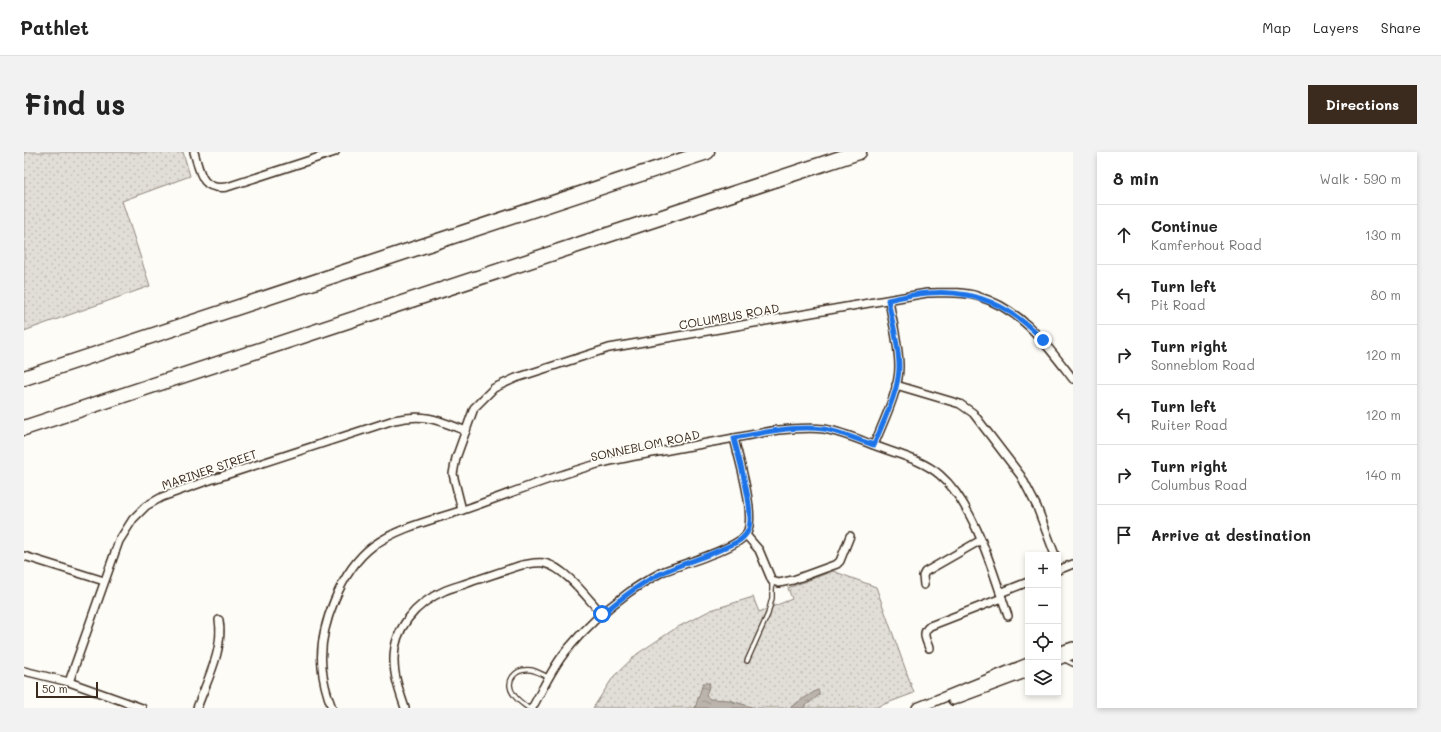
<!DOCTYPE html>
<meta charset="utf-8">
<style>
body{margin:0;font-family:Mali,sans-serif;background:#f2f2f2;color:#222}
.controls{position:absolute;right:12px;bottom:12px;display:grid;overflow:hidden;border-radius:0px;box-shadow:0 2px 6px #0003}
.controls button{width:36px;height:36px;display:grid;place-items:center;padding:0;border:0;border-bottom:1px solid #e0e0e0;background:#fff;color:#222;font:20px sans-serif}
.scale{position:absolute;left:12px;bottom:10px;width:62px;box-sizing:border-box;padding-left:4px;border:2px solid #3b2a1e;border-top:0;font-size:11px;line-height:14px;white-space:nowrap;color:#3b2a1e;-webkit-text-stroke:3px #fdfcf7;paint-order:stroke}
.stop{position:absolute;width:12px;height:12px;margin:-9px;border:3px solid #1a73e8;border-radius:50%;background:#fff}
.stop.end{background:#1a73e8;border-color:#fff;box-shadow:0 1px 4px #0008}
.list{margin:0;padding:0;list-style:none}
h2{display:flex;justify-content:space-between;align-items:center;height:52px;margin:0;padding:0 16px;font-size:17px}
h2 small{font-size:13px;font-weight:400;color:#767676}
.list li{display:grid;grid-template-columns:26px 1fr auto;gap:12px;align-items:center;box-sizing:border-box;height:60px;padding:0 16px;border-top:1px solid #e0e0e0}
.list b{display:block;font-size:15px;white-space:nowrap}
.list p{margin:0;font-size:13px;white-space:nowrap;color:#767676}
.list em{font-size:13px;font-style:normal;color:#767676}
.icon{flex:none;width:22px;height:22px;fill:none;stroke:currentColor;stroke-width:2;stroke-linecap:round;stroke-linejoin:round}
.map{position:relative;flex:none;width:1049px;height:556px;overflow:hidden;border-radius:0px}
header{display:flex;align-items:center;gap:24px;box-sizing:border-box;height:56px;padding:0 20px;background:#fff;border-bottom:1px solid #e0e0e0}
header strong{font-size:19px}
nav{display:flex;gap:22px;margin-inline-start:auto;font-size:14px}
.intro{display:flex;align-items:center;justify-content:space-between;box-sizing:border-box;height:96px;padding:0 24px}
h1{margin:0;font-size:28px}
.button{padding:10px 18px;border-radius:0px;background:#3b2a1e;color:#fff;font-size:14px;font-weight:700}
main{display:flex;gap:24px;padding:0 24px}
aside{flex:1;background:#fff;border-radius:0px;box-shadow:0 2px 6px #0003}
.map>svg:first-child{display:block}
.green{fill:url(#green-dots);stroke:#8e847a}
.water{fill:url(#water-ripples);stroke:#887d74}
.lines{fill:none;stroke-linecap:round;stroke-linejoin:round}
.service-casing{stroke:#3b2a1e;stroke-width:6}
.minor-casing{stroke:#3b2a1e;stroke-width:10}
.tertiary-casing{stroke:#3b2a1e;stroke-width:12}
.motorway-casing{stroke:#3b2a1e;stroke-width:17}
.service{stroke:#fdfcf7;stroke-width:3.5}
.minor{stroke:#fdfcf7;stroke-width:7}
.tertiary{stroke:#fdfcf7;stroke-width:9}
.motorway{stroke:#fdfcf7;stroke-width:14}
.route{stroke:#1a73e8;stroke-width:5}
.labels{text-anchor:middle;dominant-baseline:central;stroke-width:3.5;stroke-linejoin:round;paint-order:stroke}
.street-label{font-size:12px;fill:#3b2a1e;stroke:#fdfcf7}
</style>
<header>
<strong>Pathlet</strong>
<nav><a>Map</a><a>Layers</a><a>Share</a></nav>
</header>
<div class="intro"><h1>Find us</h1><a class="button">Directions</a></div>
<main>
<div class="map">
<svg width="1049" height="556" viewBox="0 0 1049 556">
<defs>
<pattern id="green-dots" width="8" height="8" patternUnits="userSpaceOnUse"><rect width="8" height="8" fill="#e1ded7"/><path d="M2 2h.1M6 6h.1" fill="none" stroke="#c2bfb8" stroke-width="1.8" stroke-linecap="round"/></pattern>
<pattern id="water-ripples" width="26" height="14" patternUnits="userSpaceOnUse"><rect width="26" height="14" fill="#bbb4ad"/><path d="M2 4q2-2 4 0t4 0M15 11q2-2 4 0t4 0" fill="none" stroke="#99938c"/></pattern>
</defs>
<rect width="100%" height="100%" fill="#fdfcf7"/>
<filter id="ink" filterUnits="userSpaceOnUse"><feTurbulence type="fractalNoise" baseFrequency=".025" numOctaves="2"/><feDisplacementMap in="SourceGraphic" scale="8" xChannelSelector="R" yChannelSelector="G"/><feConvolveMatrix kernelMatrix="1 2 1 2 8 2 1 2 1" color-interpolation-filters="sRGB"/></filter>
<g filter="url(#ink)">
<g class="green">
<path d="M 0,0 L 159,0 L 166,24 L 98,49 L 126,134 L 0,179 Z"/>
<path d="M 809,419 L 852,435 L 890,541 L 850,556 L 569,556 L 590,524 L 613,502 L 652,476 L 687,458 L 729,445 L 735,460 L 768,447 L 764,436 Z"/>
</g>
<g class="water">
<path d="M 679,531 L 686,531 L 682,544 L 686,547 L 705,548 L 731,556 L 671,556 Z"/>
<path d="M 793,538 L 795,539 L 795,543 L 779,556 L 765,556 Z"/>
</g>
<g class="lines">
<g class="service-casing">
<g id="service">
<path d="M 1039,507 L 1049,512"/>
<path d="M 723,509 L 744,462 L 748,446 L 748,429"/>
<path d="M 504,556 C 499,552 493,548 490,543 C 480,529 491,516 507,518 C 513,519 519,523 524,525"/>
</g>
</g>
<g class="minor-casing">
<g id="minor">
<path d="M 170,0 C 176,20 177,39 203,35 L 311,0"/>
<path d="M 872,233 L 936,252 L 949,261 L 997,324 L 1013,355 L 1031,403"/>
<path d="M 850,293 C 859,270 875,239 875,215 C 875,192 868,169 865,148"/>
<path d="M 438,358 L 429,322 L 432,306 L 450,256 L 470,236 L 492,226 L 585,196 L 903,141 C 919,141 937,139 953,144 C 998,157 1022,192 1049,227"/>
<path d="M 722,383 L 735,398 L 748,429 L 755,431 L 769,428 L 813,412 L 816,409 L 826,384"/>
<path d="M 0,404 L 80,429"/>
<path d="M 1034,418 L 1049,412"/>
<path d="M 900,433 L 899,424 L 901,420 L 957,388"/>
<path d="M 976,441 L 1004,430"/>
<path d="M 905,496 C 902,487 897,481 906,474 L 978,446"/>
<path d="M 0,519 L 45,530 L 118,556"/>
<path d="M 45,530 L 95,389 L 109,367 L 122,354 L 138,345 L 177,331 L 370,268 C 401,261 414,268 442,279"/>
<path d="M 173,556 C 183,528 200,498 195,468"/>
<path d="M 308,556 C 303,543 299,529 298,515 C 294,476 318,417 349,394 C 375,375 409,368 439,358 C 482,343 526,325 570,313 C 597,306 624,302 650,297 C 685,291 720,284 754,278 C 770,277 785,275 800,277 C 818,280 836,288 852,294 C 873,302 899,308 916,323 C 951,353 969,421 984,464"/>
<path d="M 381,556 C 376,541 370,525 370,509 C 369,477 392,451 420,439 C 429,435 439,433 449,429 C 465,424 481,418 498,413 C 505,412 512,410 520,411 C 542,416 563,446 578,462"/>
<path d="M 508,556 C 519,537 528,516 542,499 C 560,477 582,457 604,441 C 615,433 627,426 638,420 C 655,413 716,396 723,381 C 732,362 715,308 710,286"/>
</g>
</g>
<g class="tertiary-casing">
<g id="tertiary">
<path d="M 1034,500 L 1049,495"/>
<path d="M 1034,508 L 1049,502"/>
<path d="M 929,548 L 1004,520"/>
<path d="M 893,556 L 1004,511"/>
</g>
</g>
<g class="motorway-casing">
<g id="motorway">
<path d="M 0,226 L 683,0"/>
<path d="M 0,276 L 835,0"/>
</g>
</g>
<use href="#service" class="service"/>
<use href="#minor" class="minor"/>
<use href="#tertiary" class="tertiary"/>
<use href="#motorway" class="motorway"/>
</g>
</g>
<g class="lines" filter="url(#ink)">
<path class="route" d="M 578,462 C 597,447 616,431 638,421 C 658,411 680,406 700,396 C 710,392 722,387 725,376 C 730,356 715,308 710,286 C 739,281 770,273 800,277 C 817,280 834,288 850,293 C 859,270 875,239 875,215 C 875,192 868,169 864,148 C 877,145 891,142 904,141 C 951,137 987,154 1019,188"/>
</g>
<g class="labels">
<g class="street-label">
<text transform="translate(705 164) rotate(-10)">COLUMBUS ROAD</text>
<text transform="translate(621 293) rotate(-12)">SONNEBLOM ROAD</text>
<text transform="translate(185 317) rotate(-19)">MARINER STREET</text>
</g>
</g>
</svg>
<div class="controls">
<button>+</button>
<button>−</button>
<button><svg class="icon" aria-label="locate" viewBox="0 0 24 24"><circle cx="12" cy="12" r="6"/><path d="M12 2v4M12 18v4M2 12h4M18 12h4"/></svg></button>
<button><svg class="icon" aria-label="layers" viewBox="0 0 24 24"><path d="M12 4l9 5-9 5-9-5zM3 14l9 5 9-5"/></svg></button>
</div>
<div class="scale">50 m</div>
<div class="stop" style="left:578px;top:462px"></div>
<div class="stop end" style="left:1019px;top:188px"></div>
</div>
<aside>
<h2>8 min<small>Walk · 590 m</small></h2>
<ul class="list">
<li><svg class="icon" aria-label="ahead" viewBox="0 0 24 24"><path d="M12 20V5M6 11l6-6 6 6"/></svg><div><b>Continue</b><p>Kamferhout Road</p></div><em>130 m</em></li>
<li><svg class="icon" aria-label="left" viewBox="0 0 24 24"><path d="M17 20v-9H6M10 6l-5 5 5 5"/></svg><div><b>Turn left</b><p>Pit Road</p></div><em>80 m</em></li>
<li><svg class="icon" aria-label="right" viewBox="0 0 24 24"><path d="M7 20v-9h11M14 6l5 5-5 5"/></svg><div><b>Turn right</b><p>Sonneblom Road</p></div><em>120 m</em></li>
<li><svg class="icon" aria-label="left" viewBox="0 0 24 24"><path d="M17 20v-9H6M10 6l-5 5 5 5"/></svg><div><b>Turn left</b><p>Ruiter Road</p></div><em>120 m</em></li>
<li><svg class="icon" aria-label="right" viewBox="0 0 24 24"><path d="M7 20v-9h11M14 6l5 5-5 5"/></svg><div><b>Turn right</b><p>Columbus Road</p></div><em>140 m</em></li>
<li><svg class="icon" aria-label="arrive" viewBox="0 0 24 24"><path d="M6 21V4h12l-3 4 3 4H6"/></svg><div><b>Arrive at destination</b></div></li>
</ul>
</aside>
</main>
